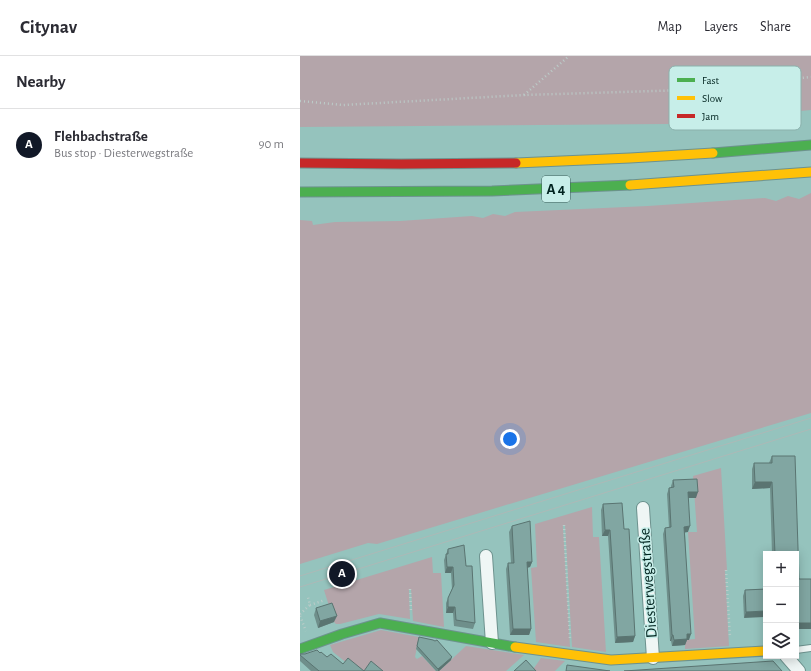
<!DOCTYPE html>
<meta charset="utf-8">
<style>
body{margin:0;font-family:"Alegreya Sans",sans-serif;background:#f7f7f7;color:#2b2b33}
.controls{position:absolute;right:12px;bottom:12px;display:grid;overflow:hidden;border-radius:0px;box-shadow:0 2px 10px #0003}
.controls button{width:36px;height:36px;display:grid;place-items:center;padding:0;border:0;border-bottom:1px solid #e1e1e2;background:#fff;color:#2b2b33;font:20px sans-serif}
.you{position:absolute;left:210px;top:383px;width:14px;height:14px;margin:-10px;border:3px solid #fff;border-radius:50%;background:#1a73e8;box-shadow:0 0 0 6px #1a73e833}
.badge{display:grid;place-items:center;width:26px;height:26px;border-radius:50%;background:#111827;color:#fff;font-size:13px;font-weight:700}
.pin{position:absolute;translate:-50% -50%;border:2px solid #fff;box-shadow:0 1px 4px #0006}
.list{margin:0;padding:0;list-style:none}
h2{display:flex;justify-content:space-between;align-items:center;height:52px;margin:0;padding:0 16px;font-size:17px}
h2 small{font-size:13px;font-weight:400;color:#7c7c81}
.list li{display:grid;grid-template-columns:26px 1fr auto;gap:12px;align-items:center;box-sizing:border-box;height:72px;padding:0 16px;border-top:1px solid #e1e1e2}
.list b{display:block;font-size:15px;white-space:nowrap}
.list p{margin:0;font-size:13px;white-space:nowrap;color:#7c7c81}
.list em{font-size:13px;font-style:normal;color:#7c7c81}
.icon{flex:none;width:22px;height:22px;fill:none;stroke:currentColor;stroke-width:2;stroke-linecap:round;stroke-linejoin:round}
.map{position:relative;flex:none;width:511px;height:615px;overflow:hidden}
header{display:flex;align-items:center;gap:24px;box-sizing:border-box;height:56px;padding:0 20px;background:#fff;border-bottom:1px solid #e1e1e2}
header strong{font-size:19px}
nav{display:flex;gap:22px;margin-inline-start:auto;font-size:14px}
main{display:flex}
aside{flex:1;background:#fff}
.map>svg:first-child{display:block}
.green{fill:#b4a5aa}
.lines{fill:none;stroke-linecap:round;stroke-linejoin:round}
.lane-casing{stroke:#6d928e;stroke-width:8}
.street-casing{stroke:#6d928e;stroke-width:14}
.fast-casing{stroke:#6d928e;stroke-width:11}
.slow-casing{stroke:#6d928e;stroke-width:11}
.jam-casing{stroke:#6d928e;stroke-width:11}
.path{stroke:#bcccc9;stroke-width:2.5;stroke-dasharray:1 3;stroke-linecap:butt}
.lane{stroke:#eff6f5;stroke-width:6}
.street{stroke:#eff6f5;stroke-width:12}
.fast{stroke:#4caf50;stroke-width:9}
.slow{stroke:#ffc107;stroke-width:9}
.jam{stroke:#c62828;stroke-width:9}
.tram{stroke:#acb9b7;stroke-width:1}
.wall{fill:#6f8f8b}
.shaded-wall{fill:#5a7471}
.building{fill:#81a6a2;stroke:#5a7471}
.labels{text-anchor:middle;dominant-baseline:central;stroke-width:3;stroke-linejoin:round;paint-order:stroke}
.shield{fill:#c7eee9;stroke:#3c605c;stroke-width:1}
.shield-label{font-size:15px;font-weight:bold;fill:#00231f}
.street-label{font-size:16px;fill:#00231f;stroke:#c7eee9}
.key{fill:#c7eee9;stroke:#8bb1ac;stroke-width:1}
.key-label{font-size:11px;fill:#00231f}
</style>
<header>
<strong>Citynav</strong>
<nav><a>Map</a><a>Layers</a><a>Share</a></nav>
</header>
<main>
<aside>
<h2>Nearby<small></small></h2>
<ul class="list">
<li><span class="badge">A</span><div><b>Flehbachstraße</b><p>Bus stop · Diesterwegstraße</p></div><em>90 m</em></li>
</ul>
</aside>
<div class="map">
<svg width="511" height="615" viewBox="0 0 511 615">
<rect width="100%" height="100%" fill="#95c3bd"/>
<g class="green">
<path d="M 0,0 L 511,0 L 511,54 L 368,68 L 0,71 Z"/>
<path d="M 511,137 L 511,357 L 77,488 L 68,487 L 0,508 L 0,164 L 12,165 L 13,169 L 35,166 L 100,165 L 172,160 L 183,162 L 193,158 L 205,160 L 215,156 L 348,150 L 465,142 L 476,145 L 488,140 L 499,143 Z"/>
<path d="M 421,412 L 427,514 L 425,514 L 429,590 L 385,593 L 385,584 L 395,583 L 388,476 L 397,476 L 393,420 Z"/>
<path d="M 292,451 L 293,481 L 299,481 L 306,596 L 272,591 L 265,469 L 263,470 L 270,591 L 236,586 L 231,512 L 237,511 L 235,468 Z"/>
<path d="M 132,501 L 133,517 L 141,517 L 144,571 L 113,565 L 111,533 L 109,533 L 110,563 L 79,558 L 40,568 L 36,568 L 34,566 L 24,534 Z"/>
<path d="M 81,574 L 119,581 L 115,601 L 117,603 L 122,600 L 136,615 L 57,615 L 33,596 L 30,589 Z"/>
<path d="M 166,590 L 224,599 L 206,615 L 139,615 Z"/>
<path d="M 241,602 L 265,605 L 255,615 L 232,615 Z"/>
</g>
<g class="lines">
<g class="lane-casing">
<path id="lane" d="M 496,594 L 511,592"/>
</g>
<g class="street-casing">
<g id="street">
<path d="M 343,452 L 353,602"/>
<path d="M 186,500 L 192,587"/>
<path d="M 486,600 L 499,615"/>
</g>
</g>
<g class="fast-casing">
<g id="fast">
<path d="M 413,97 L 511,89"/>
<path d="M 0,136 L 192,135 L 330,129"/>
<path d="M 0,593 L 42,578 L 80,567 L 215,591"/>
</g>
</g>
<g class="slow-casing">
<g id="slow">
<path d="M 216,107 L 330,102 L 413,97"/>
<path d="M 330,129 L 511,116"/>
<path d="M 215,591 L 311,604 L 466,595"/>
</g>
</g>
<g class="jam-casing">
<path id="jam" d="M 0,107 L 101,108 L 216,107"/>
</g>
<g class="path">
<path d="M 224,39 L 269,0"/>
<path d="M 0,45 L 43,49 L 224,39 L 387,34 L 511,21"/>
<path d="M 264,469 L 270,583"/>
<path d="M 426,514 L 430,581"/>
<path d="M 110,533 L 111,556"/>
<path d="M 10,549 L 25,544"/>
<path d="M 0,558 L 10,549 L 8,541"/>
<path d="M 0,560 L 6,575"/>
</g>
<use href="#lane" class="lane"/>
<use href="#street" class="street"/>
<use href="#fast" class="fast"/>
<use href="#slow" class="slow"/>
<use href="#jam" class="jam"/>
<g class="tram">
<path d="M 0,520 L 511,362"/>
<path d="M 0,531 L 511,373"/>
</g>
</g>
<g class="wall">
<path d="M 472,400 L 496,498 L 472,498 L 470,432 L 452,433 L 452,413 L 454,407 L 469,407 Z"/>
<path d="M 373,424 L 396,442 L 388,442 L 388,476 L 385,476 L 389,584 L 387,584 L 385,589 L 372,590 L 371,585 L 370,585 L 363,478 L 365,472 L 369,472 L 367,438 L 369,432 L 371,432 L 371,430 Z"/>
<path d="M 303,448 L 324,473 L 335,580 L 333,586 L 315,587 L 308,480 L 302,480 L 301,454 Z"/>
<path d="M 212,470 L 232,506 L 230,511 L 227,512 L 231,573 L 229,579 L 210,579 L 206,513 L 208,507 L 211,507 L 209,476 Z"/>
<path d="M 148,493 L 166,510 L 175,567 L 173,573 L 154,570 L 153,557 L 146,557 L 146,547 L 152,533 L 151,517 L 145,517 L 144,504 Z"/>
<path d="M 466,533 L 444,562 L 443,540 L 445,534 Z"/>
<path d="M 16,552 L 34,566 L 18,572 L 14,559 Z"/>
<path d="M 119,581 L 151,604 L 139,615 L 136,615 L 116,593 Z"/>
<path d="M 20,597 L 27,601 L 43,608 L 64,615 L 83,615 L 11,615 L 0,605 L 0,598 Z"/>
</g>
<g class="shaded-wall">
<path d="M 455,426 L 472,426 L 470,432 L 452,433 Z"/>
<path d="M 388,436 L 398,436 L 396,442 L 386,442 Z"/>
<path d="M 390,470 L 388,476 L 382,477 L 384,471 Z"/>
<path d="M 305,474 L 310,474 L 308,480 L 302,480 Z"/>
<path d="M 227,506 L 232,506 L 230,511 L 225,512 Z"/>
<path d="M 147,511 L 153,511 L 151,517 L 145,517 Z"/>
<path d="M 148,551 L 155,551 L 153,557 L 146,557 Z"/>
<path d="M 466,555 L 466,561 L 444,562 L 446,556 Z"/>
<path d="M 37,560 L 34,566 L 18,572 L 20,565 Z"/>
<rect x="496" y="567" width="15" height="6"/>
<path d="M 213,573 L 231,573 L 229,579 L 210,579 Z"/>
<path d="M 387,578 L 391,578 L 389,584 L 387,584 L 385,589 L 372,590 L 374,584 Z"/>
<path d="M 372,579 L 373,579 L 371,585 L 370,585 Z"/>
<path d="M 335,580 L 333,586 L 315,587 L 317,581 Z"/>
<path d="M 152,601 L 151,604 L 139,615 L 138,615 L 138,613 Z"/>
</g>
<g class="building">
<path d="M 472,400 L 495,400 L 499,523 L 511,523 L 511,567 L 496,567 L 496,498 L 475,498 L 472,426 L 455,426 L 454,407 L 472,407 Z"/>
<path d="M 397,423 L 398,436 L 388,436 L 390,470 L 384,471 L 391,578 L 387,578 L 387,583 L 374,584 L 373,579 L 372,579 L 365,472 L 371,471 L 369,432 L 374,431 L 373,424 Z"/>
<path d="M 322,447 L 324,473 L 329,473 L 335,580 L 317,581 L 310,474 L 305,474 L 303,448 Z"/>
<path d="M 230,465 L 232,506 L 227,506 L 231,573 L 213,573 L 208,507 L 214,507 L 212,470 Z"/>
<path d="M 164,489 L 166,510 L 172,510 L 175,567 L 156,564 L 155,551 L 148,551 L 148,542 L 154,529 L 153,511 L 147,511 L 146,498 L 148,498 L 148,493 Z"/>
<path d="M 466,533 L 466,555 L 446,556 L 445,534 Z"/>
<path d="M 32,547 L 37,560 L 20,565 L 16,552 Z"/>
<path d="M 119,581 L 133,584 L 135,585 L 137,584 L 152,601 L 138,613 L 117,590 Z"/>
<path d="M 17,594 L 20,597 L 21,596 L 27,601 L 31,598 L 43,608 L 48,602 L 64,615 L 71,605 L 83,615 L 19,615 L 0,599 L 0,598 L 5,598 Z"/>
<path d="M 226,604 L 236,615 L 214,615 Z"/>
<path d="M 473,605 L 482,615 L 324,615 Z"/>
<path d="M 267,609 L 310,615 L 266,615 Z"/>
</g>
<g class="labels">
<rect class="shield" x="242" y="120" width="28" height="26" rx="3"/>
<g class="shield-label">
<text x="256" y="133">A 4</text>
</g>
<g class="street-label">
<text transform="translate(348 527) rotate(-94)">Diesterwegstraße</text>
</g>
</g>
<rect x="369" y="10" width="132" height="64" rx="6" class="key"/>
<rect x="377" y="22" width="18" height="4" fill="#4caf50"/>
<rect x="377" y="40" width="18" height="4" fill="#ffc107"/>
<rect x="377" y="58" width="18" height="4" fill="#c62828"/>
<g class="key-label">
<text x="402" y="28">Fast</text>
<text x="402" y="46">Slow</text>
<text x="402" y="64">Jam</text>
</g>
</svg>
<div class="controls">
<button>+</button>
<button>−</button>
<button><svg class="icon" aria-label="layers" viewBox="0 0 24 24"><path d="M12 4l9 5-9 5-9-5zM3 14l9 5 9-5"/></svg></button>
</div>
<div class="you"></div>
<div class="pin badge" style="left:42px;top:518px">A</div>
</div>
</main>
